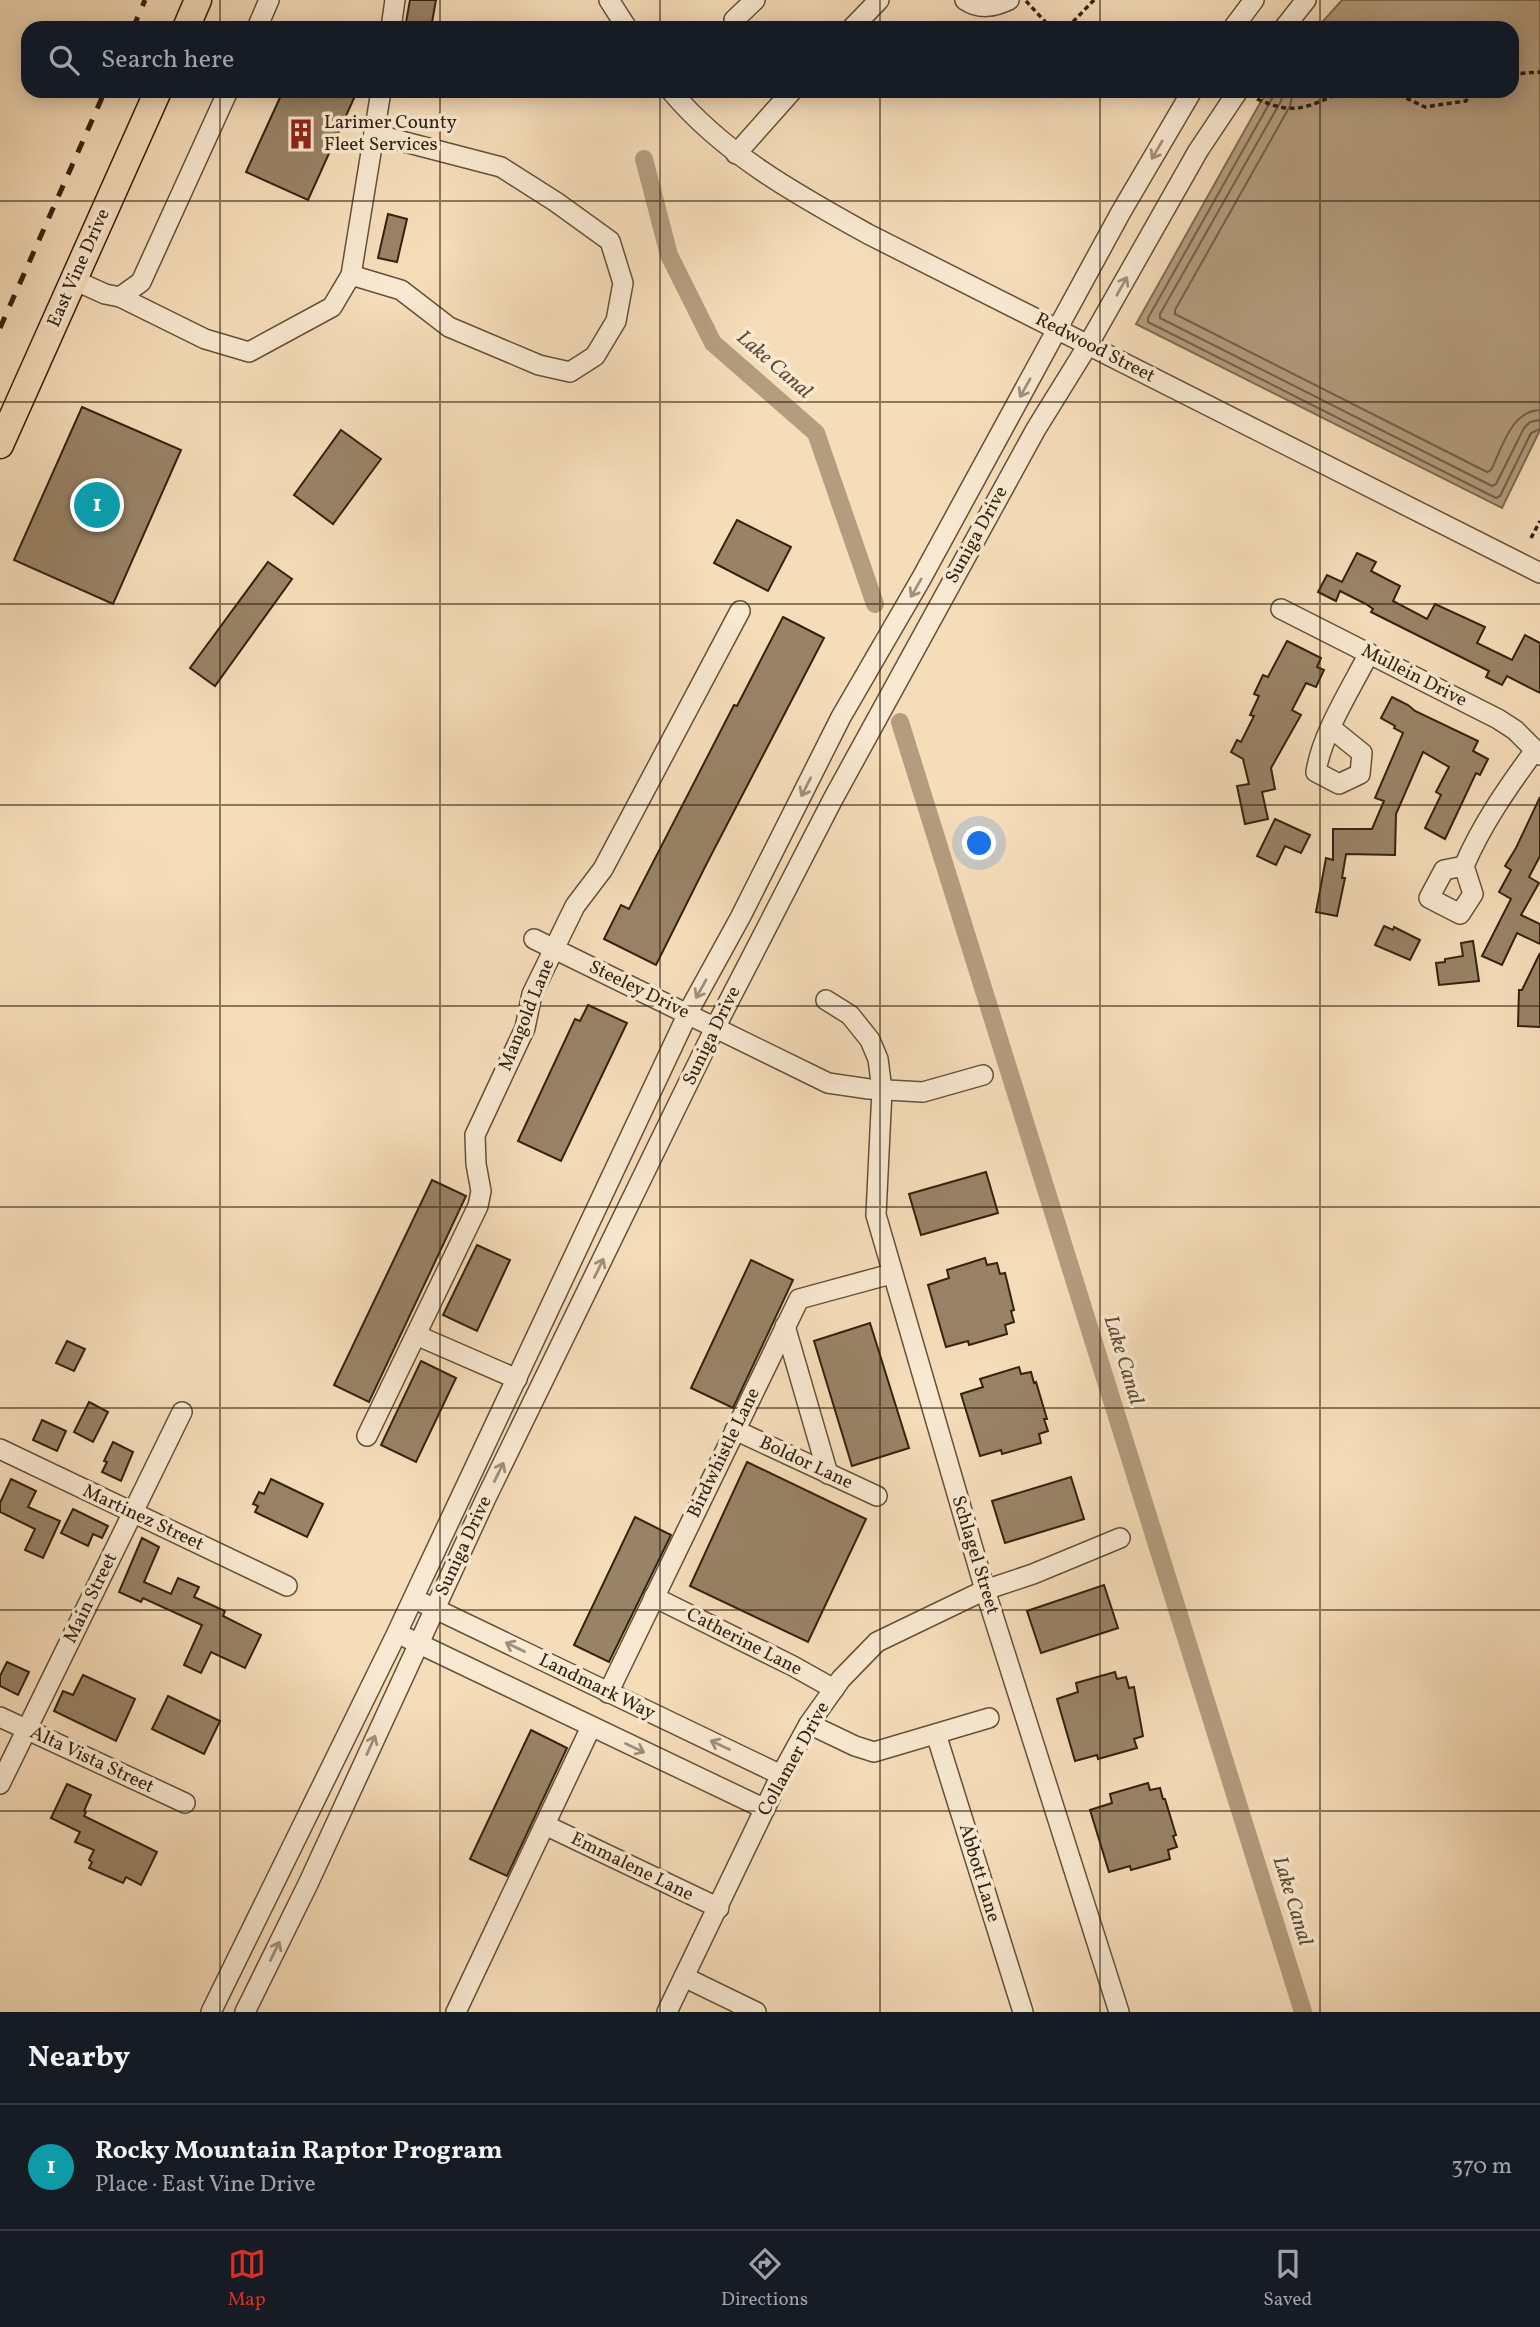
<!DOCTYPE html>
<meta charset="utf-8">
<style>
body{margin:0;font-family:Vollkorn,serif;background:#20242c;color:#f1f3f6}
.you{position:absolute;left:980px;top:844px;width:24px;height:24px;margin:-18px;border:5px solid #fff;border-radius:50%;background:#1a73e8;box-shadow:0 0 0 10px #1a73e833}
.badge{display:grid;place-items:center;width:46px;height:46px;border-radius:50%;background:#d93025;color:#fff;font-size:23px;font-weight:700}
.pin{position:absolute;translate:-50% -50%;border:4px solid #fff;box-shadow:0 2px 7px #0006}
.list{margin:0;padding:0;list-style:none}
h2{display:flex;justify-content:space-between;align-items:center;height:91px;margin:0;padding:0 28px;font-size:30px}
h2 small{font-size:23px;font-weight:400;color:#9ea1a6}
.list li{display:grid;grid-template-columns:46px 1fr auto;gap:21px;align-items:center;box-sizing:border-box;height:126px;padding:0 28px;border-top:2px solid #363941}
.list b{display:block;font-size:26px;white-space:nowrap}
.list p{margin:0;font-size:23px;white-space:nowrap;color:#9ea1a6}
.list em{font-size:23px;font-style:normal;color:#9ea1a6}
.icon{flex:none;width:38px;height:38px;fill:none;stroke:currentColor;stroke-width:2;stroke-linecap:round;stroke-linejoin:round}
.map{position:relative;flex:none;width:1540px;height:2012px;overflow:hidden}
.search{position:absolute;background:#171b24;box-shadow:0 4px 18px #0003;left:21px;right:21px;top:21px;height:77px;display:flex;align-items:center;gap:18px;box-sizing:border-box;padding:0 24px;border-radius:21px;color:#9ea1a6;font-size:26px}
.sheet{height:217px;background:#171b24}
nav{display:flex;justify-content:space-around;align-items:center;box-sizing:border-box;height:98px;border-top:2px solid #363941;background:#171b24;font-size:19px;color:#9ea1a6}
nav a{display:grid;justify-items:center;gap:4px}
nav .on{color:#d93025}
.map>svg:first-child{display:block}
.water{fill:#b49d7f;stroke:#816c51;stroke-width:2}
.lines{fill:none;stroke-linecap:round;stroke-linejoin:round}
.shore{stroke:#746046;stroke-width:2}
.canal{stroke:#b49d7f;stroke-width:18}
.building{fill:#998367;stroke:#35220d;stroke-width:2}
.minor-casing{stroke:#655138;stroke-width:22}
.major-casing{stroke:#35220d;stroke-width:29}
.path{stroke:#35220d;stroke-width:3.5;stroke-dasharray:5 3.5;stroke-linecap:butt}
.minor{stroke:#f9e9d2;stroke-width:19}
.major{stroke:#f6ddba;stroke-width:26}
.rail{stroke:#35220d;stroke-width:5;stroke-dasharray:12 12;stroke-linecap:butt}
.oneway{stroke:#a18f79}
.grid{fill:none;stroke:#35220d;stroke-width:2;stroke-opacity:0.55}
.labels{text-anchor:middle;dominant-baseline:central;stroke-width:7;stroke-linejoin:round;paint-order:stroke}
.poi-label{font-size:19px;fill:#35220d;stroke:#f9e9d2;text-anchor:start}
.street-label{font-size:19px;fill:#35220d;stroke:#f9e9d2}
.water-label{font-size:21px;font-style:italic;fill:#614d35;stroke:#f9e9d2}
</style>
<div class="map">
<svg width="1540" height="2012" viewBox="0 0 1540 2012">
<rect width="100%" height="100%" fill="#f6ddba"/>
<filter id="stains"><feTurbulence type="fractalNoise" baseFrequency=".00286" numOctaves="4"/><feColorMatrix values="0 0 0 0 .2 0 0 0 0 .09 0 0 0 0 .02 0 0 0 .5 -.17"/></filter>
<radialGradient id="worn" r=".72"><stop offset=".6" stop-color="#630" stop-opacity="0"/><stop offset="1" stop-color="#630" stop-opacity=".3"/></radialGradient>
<path class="water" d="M 1342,0 L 1540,0 L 1540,430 L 1502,508 L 1136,324 L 1260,103 L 1269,91 L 1512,91 L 1512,28 L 1317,28 Z"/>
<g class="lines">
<g class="shore">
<path d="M 1274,91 L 1273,97 L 1148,318 L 1148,322 L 1496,498 L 1500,496 L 1531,433 L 1540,429"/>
<path d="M 1283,91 L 1281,101 L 1160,314 L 1160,318 L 1492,486 L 1496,484 L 1524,428 L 1530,422 L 1540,420"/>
<path d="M 1293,91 L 1290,106 L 1175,310 L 1175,314 L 1487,472 L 1491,470 C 1502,448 1511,411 1540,410"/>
</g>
<g class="canal">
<path d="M 644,159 L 669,255 L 713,343 L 816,433 L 875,604"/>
<path d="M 900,722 L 1303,2012"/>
</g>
</g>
<g class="building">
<path d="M 410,0 L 436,0 L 431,28 L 405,28 Z"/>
<path d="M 283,91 L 345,91 L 355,96 L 308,200 L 246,172 Z"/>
<path d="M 388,214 L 407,219 L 397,262 L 378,258 Z"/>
<path d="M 82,407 L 181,450 L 113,604 L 14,560 Z"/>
<path d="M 341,430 L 381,459 L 333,524 L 294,495 Z"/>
<path d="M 737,520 L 791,547 L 768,591 L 714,563 Z"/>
<path d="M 1357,553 L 1376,562 L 1371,571 L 1400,586 L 1393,601 L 1427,619 L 1435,604 L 1485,627 L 1477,643 L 1512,660 L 1525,635 L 1540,643 L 1540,693 L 1507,676 L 1502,685 L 1486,677 L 1489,671 L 1371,612 L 1373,609 L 1366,604 L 1340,591 L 1336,601 L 1318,592 L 1327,575 L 1342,582 Z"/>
<path d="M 268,562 L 292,579 L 215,686 L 190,668 Z"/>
<path d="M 783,617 L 824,638 L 707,863 L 656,965 L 604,939 L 621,905 L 629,909 L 734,705 L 737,706 Z"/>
<path d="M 1287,641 L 1321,658 L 1317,667 L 1324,670 L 1316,687 L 1306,683 L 1292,710 L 1301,715 L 1271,768 L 1275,789 L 1262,792 L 1268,819 L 1245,824 L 1237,786 L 1249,784 L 1243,759 L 1231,752 L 1237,740 L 1241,742 L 1254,716 L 1250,715 L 1259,696 L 1254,694 L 1263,675 L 1268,677 Z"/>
<path d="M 1392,697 L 1408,705 L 1415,711 L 1478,741 L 1473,751 L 1488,759 L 1480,775 L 1476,773 L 1445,839 L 1425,828 L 1441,795 L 1436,792 L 1449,767 L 1423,752 L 1396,814 L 1395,855 L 1346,854 L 1342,878 L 1345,878 L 1337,916 L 1316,912 L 1326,858 L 1333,860 L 1333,829 L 1372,829 L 1384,801 L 1375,798 L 1403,733 L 1394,728 L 1395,726 L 1381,718 Z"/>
<path d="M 1540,797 L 1540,856 L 1529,877 L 1539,883 L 1521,915 L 1540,924 L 1540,944 L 1517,933 L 1502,965 L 1482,956 L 1511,899 L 1499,892 L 1511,870 L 1505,866 L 1516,848 Z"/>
<path d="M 1275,819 L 1310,835 L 1301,853 L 1285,846 L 1276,865 L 1257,856 Z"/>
<path d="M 1384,926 L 1393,930 L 1394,927 L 1420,940 L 1410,960 L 1375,945 Z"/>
<path d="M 1473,941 L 1479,981 L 1439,985 L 1436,963 L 1445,962 L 1445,959 L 1463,956 L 1461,943 Z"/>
<path d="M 1540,953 L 1540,1027 L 1518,1026 L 1519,990 L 1522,990 Z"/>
<path d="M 588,1005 L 627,1023 L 561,1161 L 518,1141 L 575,1019 L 580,1021 Z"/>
<path d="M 986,1172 L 998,1213 L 921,1235 L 909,1194 Z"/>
<path d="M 432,1180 L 466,1196 L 369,1402 L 334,1385 Z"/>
<path d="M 477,1245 L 510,1260 L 477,1331 L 443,1315 Z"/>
<path d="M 985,1258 L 987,1265 L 997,1263 L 1000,1274 L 1005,1273 L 1014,1310 L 1011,1311 L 1014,1322 L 1005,1325 L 1007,1334 L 969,1345 L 968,1341 L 946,1347 L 928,1285 L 949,1278 L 947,1270 Z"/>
<path d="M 751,1260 L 793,1280 L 733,1408 L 691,1388 Z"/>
<path d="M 870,1323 L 909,1448 L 852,1466 L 814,1341 Z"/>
<path d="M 67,1341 L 85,1349 L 74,1371 L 56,1363 Z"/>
<path d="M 421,1361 L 456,1378 L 416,1462 L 381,1445 Z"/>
<path d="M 1019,1367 L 1021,1374 L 1031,1372 L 1034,1383 L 1036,1382 L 1047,1419 L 1044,1419 L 1048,1431 L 1039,1434 L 1041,1443 L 1002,1454 L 1001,1450 L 980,1456 L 961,1394 L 983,1387 L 980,1379 Z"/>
<path d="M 89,1402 L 108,1412 L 93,1442 L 74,1432 Z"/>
<path d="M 42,1420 L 66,1431 L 57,1451 L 33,1440 Z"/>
<path d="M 113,1442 L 133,1452 L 121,1481 L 102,1472 L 107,1462 L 104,1461 Z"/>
<path d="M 747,1462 L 866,1519 L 808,1642 L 690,1586 Z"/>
<path d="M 1071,1477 L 1084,1519 L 1005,1543 L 992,1501 Z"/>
<path d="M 11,1479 L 36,1491 L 28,1507 L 60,1521 L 43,1558 L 25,1550 L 35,1529 L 0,1512 L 0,1503 Z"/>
<path d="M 271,1479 L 323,1504 L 307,1537 L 255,1512 L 258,1506 L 253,1504 L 259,1492 L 264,1494 Z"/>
<path d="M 73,1509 L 108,1526 L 102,1538 L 93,1534 L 88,1546 L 61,1533 Z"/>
<path d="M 635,1517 L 671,1535 L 609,1662 L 574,1645 Z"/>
<path d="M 142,1538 L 159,1547 L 144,1582 L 171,1594 L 178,1578 L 199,1587 L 194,1597 L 225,1611 L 223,1616 L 261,1635 L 245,1668 L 211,1652 L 201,1673 L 184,1665 L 202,1625 L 143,1598 L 141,1602 L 139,1601 L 119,1592 Z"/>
<path d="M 1104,1585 L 1118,1628 L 1041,1653 L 1027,1611 Z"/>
<path d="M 7,1662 L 29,1672 L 18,1695 L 0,1686 L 0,1676 Z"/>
<path d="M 1115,1672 L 1117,1679 L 1126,1677 L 1129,1688 L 1134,1687 L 1143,1736 L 1134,1739 L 1137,1748 L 1098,1759 L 1097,1755 L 1075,1761 L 1057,1699 L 1078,1692 L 1076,1683 Z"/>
<path d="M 83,1675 L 135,1699 L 116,1741 L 54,1711 L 63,1691 L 73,1695 Z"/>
<path d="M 168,1696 L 220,1721 L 204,1754 L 152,1729 Z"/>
<path d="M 531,1730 L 567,1748 L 507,1876 L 470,1859 Z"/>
<path d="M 1148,1783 L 1150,1790 L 1160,1788 L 1163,1799 L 1165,1799 L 1176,1835 L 1173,1836 L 1177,1847 L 1168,1850 L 1170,1859 L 1131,1870 L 1130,1866 L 1109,1872 L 1090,1810 L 1112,1803 L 1110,1794 Z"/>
<path d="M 67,1784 L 91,1795 L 84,1811 L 86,1812 L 84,1816 L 157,1852 L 141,1885 L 126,1877 L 123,1883 L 89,1868 L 92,1862 L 89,1860 L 94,1850 L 75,1842 L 80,1832 L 51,1818 Z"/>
</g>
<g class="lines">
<g class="minor-casing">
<g id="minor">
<path d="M 609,0 L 627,28"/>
<path d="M 965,0 C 980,10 994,7 1009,0"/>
<path d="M 734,20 L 755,0"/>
<path d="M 257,28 L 269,0"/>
<path d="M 391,28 L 395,0"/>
<path d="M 852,28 L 879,0"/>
<path d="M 1233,28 L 1254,0"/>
<path d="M 1284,28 L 1306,0"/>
<path d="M 671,91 C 725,155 796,194 868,234 L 1540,573"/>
<path d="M 736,154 L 792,91"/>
<path d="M 351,275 L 401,290 L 449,327 L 539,365 L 570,372 L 595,356 L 616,321 L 623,283 L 610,241 L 556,202 L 501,167 L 374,134"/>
<path d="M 74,280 L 105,294 L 120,297 L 141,282 L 228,91"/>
<path d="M 120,297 L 205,339 L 249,352 L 332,307 L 351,275 L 381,91"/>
<path d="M 1281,609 L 1498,719 L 1515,730 L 1540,755"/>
<path d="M 1331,728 L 1362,753 L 1360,774 L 1339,784 L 1316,772 C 1322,733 1351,689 1369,653"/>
<path d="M 1464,866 L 1473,894 L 1460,914 L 1429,898 L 1444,870 L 1464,866 C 1482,824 1508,787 1535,750"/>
<path d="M 534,939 L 828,1083 L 869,1089 L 923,1092 L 983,1075"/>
<path d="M 826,1000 L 850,1015 L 870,1040 L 878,1059 L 882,1090 L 876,1215 L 985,1590 L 1119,2012"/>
<path d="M 785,1326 L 828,1474"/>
<path d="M 416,1335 L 517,1379"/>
<path d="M 735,1430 L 877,1496"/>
<path d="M 367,1436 L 478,1206 L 481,1191 L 476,1164 L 475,1135 L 525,1028 L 532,994 L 575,906 L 603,869 L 740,611"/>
<path d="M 0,1449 L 287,1586"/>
<path d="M 654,1597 L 793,1666 L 834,1689"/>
<path d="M 423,1603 L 781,1775"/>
<path d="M 407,1638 L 765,1809"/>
<path d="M 608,1693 L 799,1299 L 891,1274"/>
<path d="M 0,1717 L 185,1803"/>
<path d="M 809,1724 L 855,1746 L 874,1752 L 989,1718"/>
<path d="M 936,1734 L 1023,2012"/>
<path d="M 0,1784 L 182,1412"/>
<path d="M 545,1825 L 719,1908"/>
<path d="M 684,1977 L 756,2012"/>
<path d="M 211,2012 L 395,1637 L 691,1007 L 741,916 L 841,717 L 921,579 L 1121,212 L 1192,91"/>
<path d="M 245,2012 L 308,1884 L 486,1498 L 715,1028 L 833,799 L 1036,429 L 1088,345 L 1198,151 L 1238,91"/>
<path d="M 456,2012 L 591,1727"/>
<path d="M 667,2012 L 781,1775 L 809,1724 L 841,1679 L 877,1642 L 985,1590 L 1033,1574 L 1120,1538"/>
</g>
</g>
<g class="major-casing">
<g id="major">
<path d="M 186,28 L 198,0"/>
<path d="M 0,445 L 158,91"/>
</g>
</g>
<g class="path">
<path d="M 1026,1 L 1051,28"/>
<path d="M 1067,28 L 1094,0"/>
<path d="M 1512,74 L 1540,72"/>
<path d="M 1391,91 L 1425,107 L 1466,101 L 1469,95 L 1485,91"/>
<path d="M 1257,99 C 1297,117 1307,106 1345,91"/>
<path d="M 1531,538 L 1540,521"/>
</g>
<use href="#minor" class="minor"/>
<use href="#major" class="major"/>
<g class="rail">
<path d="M 133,28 L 145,0"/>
<path d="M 0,328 L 105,91"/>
</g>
</g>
<defs><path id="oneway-shaft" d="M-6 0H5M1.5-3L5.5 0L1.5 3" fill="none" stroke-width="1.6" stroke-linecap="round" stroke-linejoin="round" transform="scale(1.75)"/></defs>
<g class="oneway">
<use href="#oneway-shaft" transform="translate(1157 150) rotate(120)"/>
<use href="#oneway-shaft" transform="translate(1122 286) rotate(-61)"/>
<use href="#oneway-shaft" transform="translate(1025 388) rotate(119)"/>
<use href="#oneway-shaft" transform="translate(916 588) rotate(120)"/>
<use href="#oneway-shaft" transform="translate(806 787) rotate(117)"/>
<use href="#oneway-shaft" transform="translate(701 989) rotate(119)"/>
<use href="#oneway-shaft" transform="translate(599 1268) rotate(-64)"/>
<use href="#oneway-shaft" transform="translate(499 1472) rotate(-64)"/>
<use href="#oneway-shaft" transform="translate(515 1647) rotate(-154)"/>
<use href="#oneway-shaft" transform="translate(371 1745) rotate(-66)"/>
<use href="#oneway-shaft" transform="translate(720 1745) rotate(-155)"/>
<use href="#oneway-shaft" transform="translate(635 1748) rotate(25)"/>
<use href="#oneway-shaft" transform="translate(275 1951) rotate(-64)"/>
</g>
<path class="grid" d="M 220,0 L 220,28M 440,0 L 440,28M 660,0 L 660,28M 880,0 L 880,28M 1100,0 L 1100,28M 1320,0 L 1320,28M 220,91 L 220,2012M 440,91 L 440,2012M 660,91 L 660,2012M 880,91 L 880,2012M 1100,91 L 1100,2012M 1320,91 L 1320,2012M 0,201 L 1540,201M 0,402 L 1540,402M 0,604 L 1540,604M 0,805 L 1540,805M 0,1006 L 1540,1006M 0,1207 L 1540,1207M 0,1408 L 1540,1408M 0,1610 L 1540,1610M 0,1811 L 1540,1811"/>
<defs>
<g id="building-bare" transform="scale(2.415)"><path d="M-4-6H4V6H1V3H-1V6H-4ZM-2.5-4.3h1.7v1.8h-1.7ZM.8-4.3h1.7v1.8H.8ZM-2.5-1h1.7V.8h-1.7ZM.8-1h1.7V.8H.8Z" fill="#8f2418" stroke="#f9e9d2" stroke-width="2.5" paint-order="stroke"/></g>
</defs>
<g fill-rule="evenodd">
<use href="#building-bare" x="301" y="134"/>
</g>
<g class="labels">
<g class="poi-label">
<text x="324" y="123">Larimer County<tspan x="324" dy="22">Fleet Services</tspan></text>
</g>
<g class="street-label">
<text transform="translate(79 268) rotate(-66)">East Vine Drive</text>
<text transform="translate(1095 348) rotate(27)">Redwood Street</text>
<text transform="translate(977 535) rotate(-61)">Suniga Drive</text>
<text transform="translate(1414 676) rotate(27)">Mullein Drive</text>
<text transform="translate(639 990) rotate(26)">Steeley Drive</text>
<text transform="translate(527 1015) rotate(-68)">Mangold Lane</text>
<text transform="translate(712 1036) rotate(-64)">Suniga Drive</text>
<text transform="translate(724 1453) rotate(-64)">Birdwhistle Lane</text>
<text transform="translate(806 1463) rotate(25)">Boldor Lane</text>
<text transform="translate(143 1518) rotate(25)">Martinez Street</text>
<text transform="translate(464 1546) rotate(-65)">Suniga Drive</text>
<text transform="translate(975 1555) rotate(73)">Schlagel Street</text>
<text transform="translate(91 1598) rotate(-64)">Main Street</text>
<text transform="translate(744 1642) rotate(27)">Catherine Lane</text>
<text transform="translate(597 1687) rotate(26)">Landmark Way</text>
<text transform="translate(794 1759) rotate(-61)">Collamer Drive</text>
<text transform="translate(92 1760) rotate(25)">Alta Vista Street</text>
<text transform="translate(632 1867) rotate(26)">Emmalene Lane</text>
<text transform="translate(979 1873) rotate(73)">Abbott Lane</text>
</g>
<g class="water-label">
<text transform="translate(774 365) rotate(41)">Lake Canal</text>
<text transform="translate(1123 1360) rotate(73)">Lake Canal</text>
<text transform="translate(1292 1901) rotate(73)">Lake Canal</text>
</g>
</g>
<rect width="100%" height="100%" filter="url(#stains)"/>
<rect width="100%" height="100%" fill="url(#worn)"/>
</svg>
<div class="you"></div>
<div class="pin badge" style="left:97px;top:505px;background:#0f9aa8">1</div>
<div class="search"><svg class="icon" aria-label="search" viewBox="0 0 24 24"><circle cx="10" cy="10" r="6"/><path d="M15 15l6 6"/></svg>Search here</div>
</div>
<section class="sheet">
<h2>Nearby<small></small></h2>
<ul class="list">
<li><span class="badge" style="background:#0f9aa8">1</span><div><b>Rocky Mountain Raptor Program</b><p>Place · East Vine Drive</p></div><em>370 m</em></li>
</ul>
</section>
<nav>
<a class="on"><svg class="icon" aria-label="map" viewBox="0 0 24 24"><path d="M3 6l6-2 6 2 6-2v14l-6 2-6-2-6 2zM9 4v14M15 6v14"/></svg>Map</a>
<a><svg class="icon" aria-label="directions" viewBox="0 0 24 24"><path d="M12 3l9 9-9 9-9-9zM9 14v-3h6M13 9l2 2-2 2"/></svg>Directions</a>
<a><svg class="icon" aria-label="saved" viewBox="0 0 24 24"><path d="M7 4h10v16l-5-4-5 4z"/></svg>Saved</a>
</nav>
